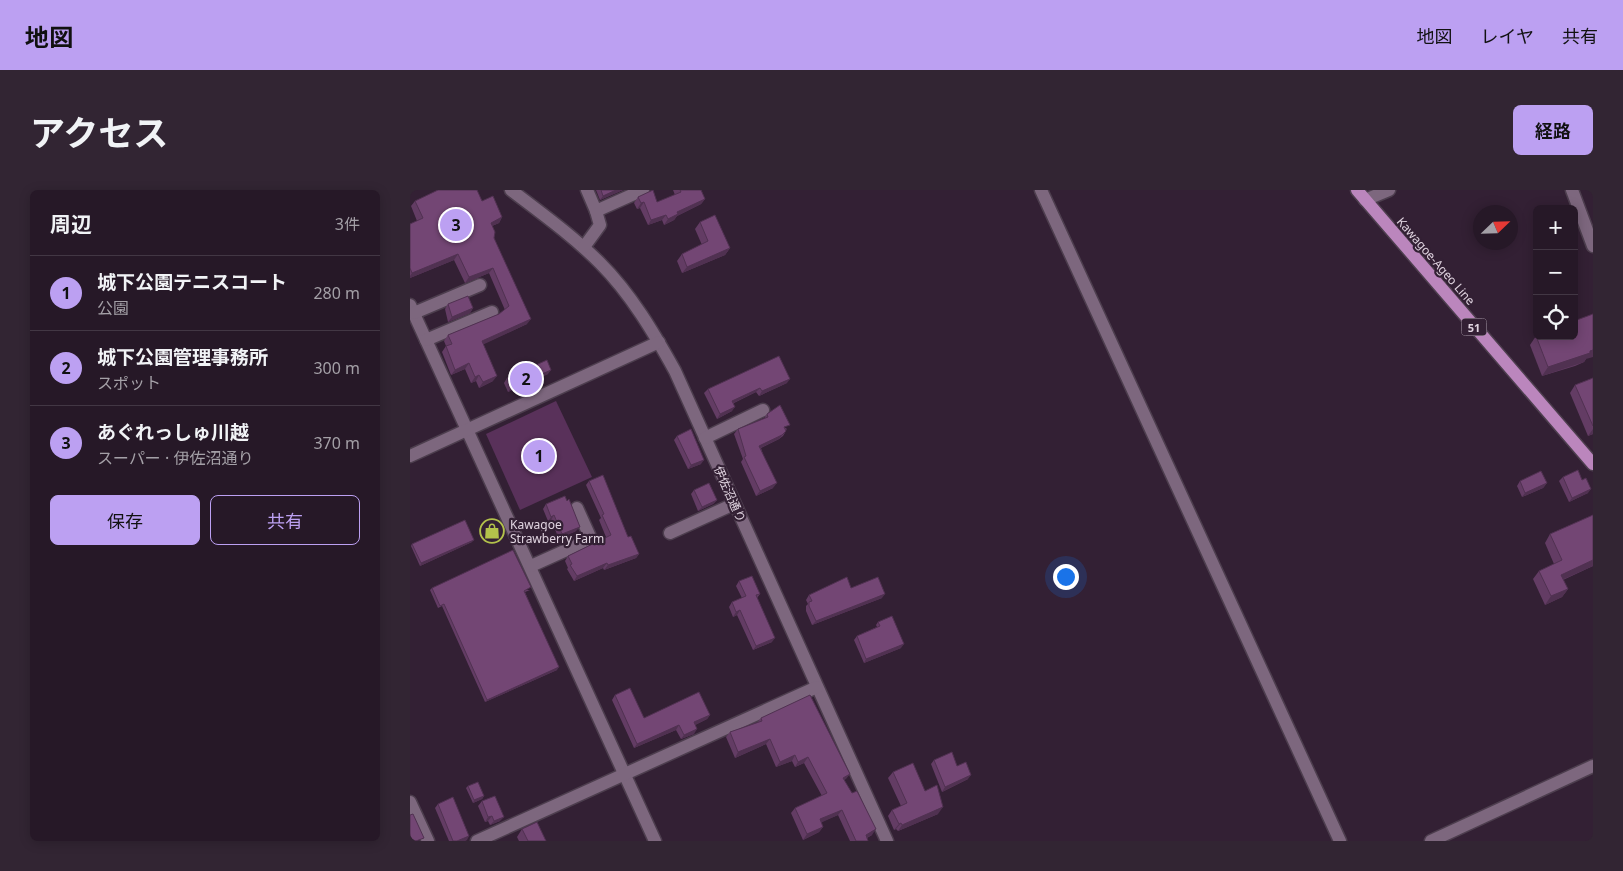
<!DOCTYPE html>
<html lang="ja">
<meta charset="utf-8">
<style>
body{margin:0;font-family:"Noto Sans","Noto Sans JP",sans-serif;background:#322533;color:#f1f3f6}
.controls{position:absolute;right:15px;top:15px;display:grid;overflow:hidden;border-radius:8px;box-shadow:0 2px 12px #0003}
.controls button{width:45px;height:45px;display:grid;place-items:center;padding:0;border:0;border-bottom:1px solid #423744;background:#261827;color:#f1f3f6;font:25px sans-serif}
.compass{position:absolute;left:1063px;top:15px;width:45px;height:45px;border-radius:50%;background:#261827;box-shadow:0 2px 12px #0003;rotate:67deg}
.you{position:absolute;left:655px;top:386px;width:18px;height:18px;margin:-12px;border:4px solid #fff;border-radius:50%;background:#1a73e8;box-shadow:0 0 0 8px #1a73e833}
.badge{display:grid;place-items:center;width:32px;height:32px;border-radius:50%;background:#bca0f2;color:#111;font-size:16px;font-weight:700}
.pin{position:absolute;translate:-50% -50%;border:2px solid #fff;box-shadow:0 1px 5px #0006}
.list{margin:0;padding:0;list-style:none}
h2{display:flex;justify-content:space-between;align-items:center;height:65px;margin:0;padding:0 20px;font-size:21px}
h2 small{font-size:16px;font-weight:400;color:#a4a0a7}
.list li{display:grid;grid-template-columns:32px 1fr auto;gap:15px;align-items:center;box-sizing:border-box;height:75px;padding:0 20px;border-top:1px solid #423744}
.list b{display:block;font-size:19px;white-space:nowrap}
.list p{margin:0;font-size:16px;white-space:nowrap;color:#a4a0a7}
.list em{font-size:16px;font-style:normal;color:#a4a0a7}
.actions{display:flex;gap:10px;padding:15px 20px}
.actions a{flex:1;padding:11px 0;border:1px solid #bca0f2;border-radius:8px;text-align:center;font-size:18px;color:#bca0f2}
.actions .main{background:#bca0f2;color:#111}
.icon{flex:none;width:28px;height:28px;fill:none;stroke:currentColor;stroke-width:2;stroke-linecap:round;stroke-linejoin:round}
.map{position:relative;flex:none;width:1183px;height:651px;overflow:hidden;border-radius:8px}
header{display:flex;align-items:center;gap:30px;box-sizing:border-box;height:70px;padding:0 25px;background:#bca0f2;color:#111}
header strong{font-size:24px}
nav{display:flex;gap:28px;margin-inline-start:auto;font-size:18px}
.intro{display:flex;align-items:center;justify-content:space-between;box-sizing:border-box;height:120px;padding:0 30px}
h1{margin:0;font-size:35px}
.button{padding:12px 22px;border-radius:8px;background:#bca0f2;color:#111;font-size:18px;font-weight:700}
main{display:flex;gap:30px;padding:0 30px}
aside{flex:1;background:#261827;border-radius:8px;box-shadow:0 2px 12px #0003}
.map>svg:first-child{display:block}
.green{fill:#59315a}
.lines{fill:none;stroke-linecap:round;stroke-linejoin:round}
.minor-casing{stroke:#4d3e4e;stroke-width:15}
.major-casing{stroke:#4d3e4e;stroke-width:15}
.minor{stroke:#7d677e;stroke-width:12}
.major{stroke:#bb86bd;stroke-width:12}
.wall{fill:#633c64}
.shaded-wall{fill:#503151}
.building{fill:#734674;stroke:#503151}
.labels{text-anchor:middle;dominant-baseline:central;stroke-width:4.5;stroke-linejoin:round;paint-order:stroke}
.shield{fill:#332034;stroke:#ac9eac;stroke-width:1}
.shield-label{font-size:11px;font-weight:bold;fill:#e0d4e0}
.street-label{font-size:12px;fill:#e0d4e0;stroke:#332034}
.poi-label{font-size:12px;fill:#e0d4e0;stroke:#332034;text-anchor:start}
</style>
<header>
<strong>地図</strong>
<nav><a>地図</a><a>レイヤ</a><a>共有</a></nav>
</header>
<div class="intro"><h1>アクセス</h1><a class="button">経路</a></div>
<main>
<aside>
<h2>周辺<small>3件</small></h2>
<ul class="list">
<li><span class="badge">1</span><div><b>城下公園テニスコート</b><p>公園</p></div><em>280 m</em></li>
<li><span class="badge">2</span><div><b>城下公園管理事務所</b><p>スポット</p></div><em>300 m</em></li>
<li><span class="badge">3</span><div><b>あぐれっしゅ川越</b><p>スーパー · 伊佐沼通り</p></div><em>370 m</em></li>
</ul>
<div class="actions"><a class="main">保存</a><a>共有</a></div>
</aside>
<div class="map">
<svg width="1183" height="651" viewBox="0 0 1183 651">
<rect width="100%" height="100%" fill="#332034"/>
<path class="green" d="M 146,211 L 182,287 L 110,320 L 76,244 Z"/>
<g class="lines">
<g class="minor-casing">
<g id="minor">
<path d="M 101,0 C 131,23 163,46 190,73 C 221,104 244,143 265,181 L 477,651"/>
<path d="M 631,0 L 930,651"/>
<path d="M 1162,0 L 1183,56"/>
<path d="M 955,10 L 979,0"/>
<path d="M 186,21 L 233,0"/>
<path d="M 174,57 L 190,35 L 186,21 L 177,0"/>
<path d="M 0,115 L 245,651"/>
<path d="M 4,123 L 70,95"/>
<path d="M 16,150 L 82,122"/>
<path d="M 295,248 L 353,220"/>
<path d="M 0,266 L 249,152"/>
<path d="M 260,343 L 324,314"/>
<path d="M 121,376 L 181,349 L 167,318"/>
<path d="M 0,612 L 18,651"/>
<path d="M 67,651 L 407,497"/>
<path d="M 1021,651 L 1183,576"/>
</g>
</g>
<g class="major-casing">
<path id="major" d="M 947,0 L 1183,274"/>
</g>
<use href="#minor" class="minor"/>
<use href="#major" class="major"/>
</g>
<g class="wall">
<path d="M 186,0 L 213,0 L 190,10 Z"/>
<path d="M 263,0 L 291,0 L 295,9 L 291,14 L 267,26 L 264,30 L 254,35 L 252,30 L 238,35 L 230,18 L 227,19 L 224,13 L 228,7 L 247,12 L 265,5 Z"/>
<path d="M 5,11 L 72,11 L 92,27 L 89,33 L 82,36 L 84,48 L 117,134 L 73,154 L 83,191 L 69,198 L 66,191 L 61,193 L 55,179 L 41,185 L 32,162 L 36,156 L 34,151 L 38,145 L 89,124 L 95,120 L 79,83 L 55,93 L 44,70 L 0,88 L 0,34 L 7,31 L 1,16 Z"/>
<path d="M 290,32 L 320,58 L 315,65 L 272,83 L 267,71 L 272,64 L 292,55 L 285,39 Z"/>
<path d="M 38,114 L 63,118 L 60,123 L 38,132 L 35,119 Z"/>
<path d="M 1126,146 L 1176,169 L 1174,172 L 1165,176 L 1132,186 L 1120,155 Z"/>
<path d="M 138,184 L 98,202 L 94,193 L 97,188 Z"/>
<path d="M 1183,188 L 1183,244 L 1178,246 L 1160,203 L 1165,195 Z"/>
<path d="M 377,193 L 349,206 L 346,202 L 324,213 L 322,221 L 307,229 L 294,203 L 298,199 Z"/>
<path d="M 357,224 L 377,239 L 376,240 L 376,241 L 373,246 L 369,249 L 351,258 L 363,298 L 346,306 L 331,272 L 333,269 L 324,244 L 328,239 L 354,229 Z"/>
<path d="M 267,246 L 291,274 L 278,279 L 264,250 Z"/>
<path d="M 1153,287 L 1178,303 L 1159,312 L 1149,291 Z"/>
<path d="M 179,291 L 229,364 L 226,368 L 194,380 L 193,378 L 164,391 L 157,379 L 158,378 L 155,371 L 158,366 L 196,347 L 189,330 L 191,328 L 176,295 Z"/>
<path d="M 1110,291 L 1137,293 L 1133,298 L 1112,307 L 1107,296 Z"/>
<path d="M 284,300 L 307,310 L 303,314 L 288,321 L 281,304 Z"/>
<path d="M 136,314 L 166,341 L 149,349 L 141,330 L 138,331 L 133,319 Z"/>
<path d="M 1183,325 L 1183,376 L 1153,390 L 1158,399 L 1152,407 L 1135,415 L 1123,389 L 1129,381 L 1144,374 L 1135,353 L 1140,344 Z"/>
<path d="M 62,352 L 10,376 L 1,356 L 2,354 Z"/>
<path d="M 329,391 L 350,404 L 347,408 L 362,452 L 343,460 L 327,425 L 323,427 L 319,417 L 322,412 L 332,408 L 326,396 Z"/>
<path d="M 22,398 L 120,400 L 115,402 L 147,480 L 75,512 L 32,416 L 28,418 L 20,400 Z"/>
<path d="M 441,398 L 472,408 L 402,435 L 396,421 L 396,416 L 398,414 L 396,410 L 399,405 Z"/>
<path d="M 468,432 L 491,458 L 454,473 L 444,450 L 447,446 L 467,437 L 466,435 Z"/>
<path d="M 205,505 L 234,528 L 300,525 L 297,529 L 285,535 L 284,544 L 271,549 L 266,540 L 224,558 L 202,510 Z"/>
<path d="M 351,528 L 440,584 L 434,590 L 462,645 L 457,648 L 458,651 L 440,651 L 428,625 L 411,632 L 413,637 L 409,642 L 393,650 L 381,623 L 385,618 L 412,606 L 394,573 L 385,577 L 382,571 L 366,577 L 356,554 L 325,568 L 316,547 L 320,542 L 347,533 Z"/>
<path d="M 524,570 L 558,589 L 532,602 L 521,574 Z"/>
<path d="M 483,582 L 528,624 L 488,641 L 486,639 L 484,640 L 478,626 L 482,620 L 491,616 L 478,588 Z"/>
<path d="M 58,596 L 74,606 L 72,609 L 63,613 L 56,598 Z"/>
<path d="M 72,611 L 90,631 L 80,635 L 78,631 L 75,632 L 68,616 Z"/>
<path d="M 28,614 L 57,650 L 54,651 L 39,651 L 25,618 Z"/>
<path d="M 112,639 L 136,651 L 109,651 L 107,647 Z"/>
</g>
<g class="shaded-wall">
<path d="M 206,0 L 213,0 L 190,10 L 193,6 Z"/>
<path d="M 295,9 L 291,14 L 267,26 L 264,30 L 254,35 L 258,29 L 267,22 Z"/>
<path d="M 234,12 L 230,18 L 227,19 L 231,13 Z"/>
<path d="M 256,25 L 252,30 L 238,35 L 241,30 Z"/>
<path d="M 92,27 L 89,33 L 77,38 L 81,33 Z"/>
<path d="M 320,58 L 315,65 L 272,83 L 277,77 Z"/>
<path d="M 48,64 L 44,70 L 0,88 L 0,86 L 2,83 Z"/>
<path d="M 83,78 L 79,83 L 55,93 L 59,87 Z"/>
<path d="M 63,118 L 60,123 L 38,132 L 42,127 Z"/>
<path d="M 121,129 L 117,134 L 68,157 L 72,151 Z"/>
<path d="M 1183,160 L 1183,167 L 1176,169 L 1174,172 L 1132,186 L 1138,177 Z"/>
<path d="M 59,173 L 55,179 L 41,185 L 45,180 Z"/>
<path d="M 141,180 L 138,184 L 98,202 L 101,198 Z"/>
<path d="M 69,185 L 66,191 L 61,193 L 65,187 Z"/>
<path d="M 87,186 L 83,191 L 69,198 L 73,192 Z"/>
<path d="M 380,189 L 377,193 L 349,206 L 352,201 Z"/>
<path d="M 350,198 L 346,202 L 319,215 L 322,211 Z"/>
<path d="M 325,217 L 322,221 L 307,229 L 310,224 Z"/>
<path d="M 1183,239 L 1183,244 L 1178,246 Z"/>
<path d="M 376,241 L 369,249 L 346,260 L 349,256 Z"/>
<path d="M 294,270 L 291,274 L 278,279 L 281,275 Z"/>
<path d="M 367,293 L 363,298 L 346,306 L 350,301 Z"/>
<path d="M 1137,293 L 1133,298 L 1112,307 L 1115,303 Z"/>
<path d="M 1181,299 L 1178,303 L 1159,312 L 1162,308 Z"/>
<path d="M 307,310 L 303,314 L 288,321 L 292,317 Z"/>
<path d="M 144,325 L 141,330 L 138,331 L 141,327 Z"/>
<path d="M 170,337 L 166,341 L 149,349 L 152,344 Z"/>
<path d="M 64,350 L 62,352 L 10,376 L 11,373 Z"/>
<path d="M 229,364 L 226,368 L 194,380 L 198,375 Z"/>
<path d="M 1183,370 L 1183,376 L 1145,393 L 1151,385 Z"/>
<path d="M 197,373 L 193,378 L 164,391 L 167,386 Z"/>
<path d="M 1158,399 L 1152,407 L 1135,415 L 1141,406 Z"/>
<path d="M 475,404 L 472,408 L 402,435 L 406,431 Z"/>
<path d="M 330,420 L 327,425 L 323,427 L 326,422 Z"/>
<path d="M 365,448 L 362,452 L 343,460 L 346,456 Z"/>
<path d="M 494,454 L 491,458 L 454,473 L 456,469 Z"/>
<path d="M 149,477 L 147,480 L 75,512 L 77,510 Z"/>
<path d="M 300,525 L 297,529 L 281,537 L 284,532 Z"/>
<path d="M 269,535 L 266,540 L 224,558 L 227,554 Z"/>
<path d="M 287,539 L 284,544 L 271,549 L 274,545 Z"/>
<path d="M 360,549 L 356,554 L 325,568 L 328,562 Z"/>
<path d="M 385,565 L 382,571 L 366,577 L 370,572 Z"/>
<path d="M 398,567 L 394,573 L 385,577 L 388,572 Z"/>
<path d="M 440,584 L 436,589 L 429,593 L 433,588 Z"/>
<path d="M 561,585 L 558,589 L 532,602 L 535,597 Z"/>
<path d="M 74,606 L 72,609 L 63,613 L 64,610 Z"/>
<path d="M 533,617 L 528,624 L 488,641 L 492,635 Z"/>
<path d="M 432,620 L 428,625 L 406,635 L 410,629 Z"/>
<path d="M 82,626 L 78,631 L 75,632 L 78,627 Z"/>
<path d="M 94,627 L 90,631 L 80,635 L 84,631 Z"/>
<path d="M 491,633 L 486,639 L 484,640 L 489,634 Z"/>
<path d="M 413,637 L 409,642 L 393,650 L 397,644 Z"/>
<path d="M 466,639 L 462,645 L 452,650 L 456,645 Z"/>
<path d="M 59,646 L 57,650 L 54,651 L 47,651 Z"/>
</g>
<g class="building">
<path d="M 28,0 L 67,0 L 72,11 L 83,6 L 92,27 L 81,33 L 85,42 L 84,48 L 121,129 L 72,151 L 87,186 L 73,192 L 69,185 L 65,187 L 59,173 L 45,180 L 36,156 L 42,154 L 38,145 L 89,124 L 99,116 L 83,78 L 59,87 L 48,64 L 2,83 L 0,78 L 0,34 L 13,28 L 5,11 Z"/>
<path d="M 191,0 L 206,0 L 193,6 Z"/>
<path d="M 243,0 L 247,12 L 271,2 L 270,0 L 291,0 L 295,9 L 267,22 L 268,24 L 258,29 L 256,25 L 241,30 L 234,12 L 231,13 L 228,7 Z"/>
<path d="M 305,25 L 320,58 L 277,77 L 272,64 L 298,51 L 290,32 Z"/>
<path d="M 58,106 L 63,118 L 42,127 L 38,114 Z"/>
<path d="M 1183,124 L 1183,160 L 1180,161 L 1180,163 L 1138,177 L 1126,146 L 1164,146 L 1164,131 Z"/>
<path d="M 369,166 L 380,189 L 352,201 L 350,198 L 322,211 L 325,217 L 310,224 L 298,199 Z"/>
<path d="M 137,170 L 141,180 L 101,198 L 97,188 Z"/>
<path d="M 1183,188 L 1183,236 L 1165,195 Z"/>
<path d="M 370,215 L 380,235 L 374,237 L 376,241 L 372,245 L 349,256 L 367,293 L 350,301 L 334,267 L 336,266 L 328,239 L 358,227 L 357,224 Z"/>
<path d="M 281,239 L 294,270 L 281,275 L 267,246 Z"/>
<path d="M 1168,280 L 1172,290 L 1176,288 L 1181,299 L 1162,308 L 1153,287 Z"/>
<path d="M 1131,281 L 1137,293 L 1115,303 L 1110,291 Z"/>
<path d="M 193,285 L 218,347 L 221,346 L 229,364 L 198,375 L 197,373 L 167,386 L 160,375 L 162,374 L 158,366 L 201,345 L 192,325 L 194,324 L 179,291 Z"/>
<path d="M 299,293 L 307,310 L 292,317 L 284,300 Z"/>
<path d="M 155,306 L 157,311 L 159,309 L 170,337 L 152,344 L 144,325 L 141,327 L 136,314 Z"/>
<path d="M 1183,325 L 1183,370 L 1151,385 L 1158,399 L 1141,406 L 1129,381 L 1152,370 L 1140,344 Z"/>
<path d="M 55,330 L 64,350 L 11,373 L 2,354 Z"/>
<path d="M 103,360 L 121,397 L 114,401 L 149,477 L 77,510 L 34,414 L 30,416 L 22,398 Z"/>
<path d="M 342,386 L 350,404 L 346,405 L 365,448 L 346,456 L 330,420 L 326,422 L 322,412 L 336,406 L 329,391 Z"/>
<path d="M 437,387 L 441,398 L 468,387 L 475,404 L 406,431 L 399,416 L 399,412 L 402,411 L 399,405 Z"/>
<path d="M 482,426 L 494,454 L 456,469 L 447,446 L 470,436 L 468,432 Z"/>
<path d="M 220,498 L 234,528 L 289,502 L 300,525 L 284,532 L 287,539 L 274,545 L 269,535 L 227,554 L 205,505 Z"/>
<path d="M 400,505 L 440,584 L 433,588 L 442,603 L 447,601 L 466,639 L 456,645 L 458,651 L 446,651 L 432,620 L 410,629 L 413,637 L 397,644 L 385,618 L 417,603 L 398,567 L 388,572 L 385,565 L 370,572 L 360,549 L 328,562 L 320,542 L 352,531 L 351,528 Z"/>
<path d="M 542,562 L 547,576 L 556,572 L 561,585 L 535,597 L 524,570 Z"/>
<path d="M 503,573 L 515,601 L 527,595 L 533,617 L 492,635 L 491,633 L 489,634 L 482,620 L 497,613 L 483,582 Z"/>
<path d="M 68,592 L 74,606 L 64,610 L 58,596 Z"/>
<path d="M 85,606 L 94,627 L 84,631 L 82,626 L 78,627 L 72,611 Z"/>
<path d="M 43,607 L 59,646 L 47,651 L 43,651 L 28,614 Z"/>
<path d="M 3,624 L 14,648 L 6,651 L 0,651 L 0,625 Z"/>
<path d="M 127,632 L 136,651 L 118,651 L 112,639 Z"/>
</g>
<defs>
<g id="shop-ring" transform="scale(1.25)"><circle r="9.5" fill="#332034" stroke="#b3c24b" stroke-width="1.5"/><path d="M-5-2.5h2.3a2.7 3.5 0 0 1 5.4 0H5L5.5 6h-11ZM-1.5-2.5h3a1.5 2.3 0 0 0-3 0Z" fill="#b3c24b"/></g>
</defs>
<g fill-rule="evenodd">
<use href="#shop-ring" x="82" y="341"/>
</g>
<g class="labels">
<rect class="shield" x="1051.5" y="128.5" width="25" height="17" rx="4"/>
<g class="shield-label">
<text x="1064" y="137">51</text>
</g>
<g class="street-label">
<text transform="translate(1026 71) rotate(49)">Kawagoe-Ageo Line</text>
<text transform="translate(320 304) rotate(66)">伊佐沼通り</text>
</g>
<g class="poi-label">
<text x="100" y="334">Kawagoe<tspan x="100" dy="14">Strawberry Farm</tspan></text>
</g>
</g>
</svg>
<div class="controls">
<button>+</button>
<button>−</button>
<button><svg class="icon" aria-label="locate" viewBox="0 0 24 24"><circle cx="12" cy="12" r="6"/><path d="M12 2v4M12 18v4M2 12h4M18 12h4"/></svg></button>
</div>
<svg class="compass" viewBox="-18 -18 36 36"><path d="M0-13l5 13h-10z" fill="#e53935"/><path d="M0 13l5-13h-10z" fill="#a4a0a7"/></svg>
<div class="you"></div>
<div class="pin badge" style="left:129px;top:266px">1</div>
<div class="pin badge" style="left:116px;top:189px">2</div>
<div class="pin badge" style="left:46px;top:35px">3</div>
</div>
</main>
